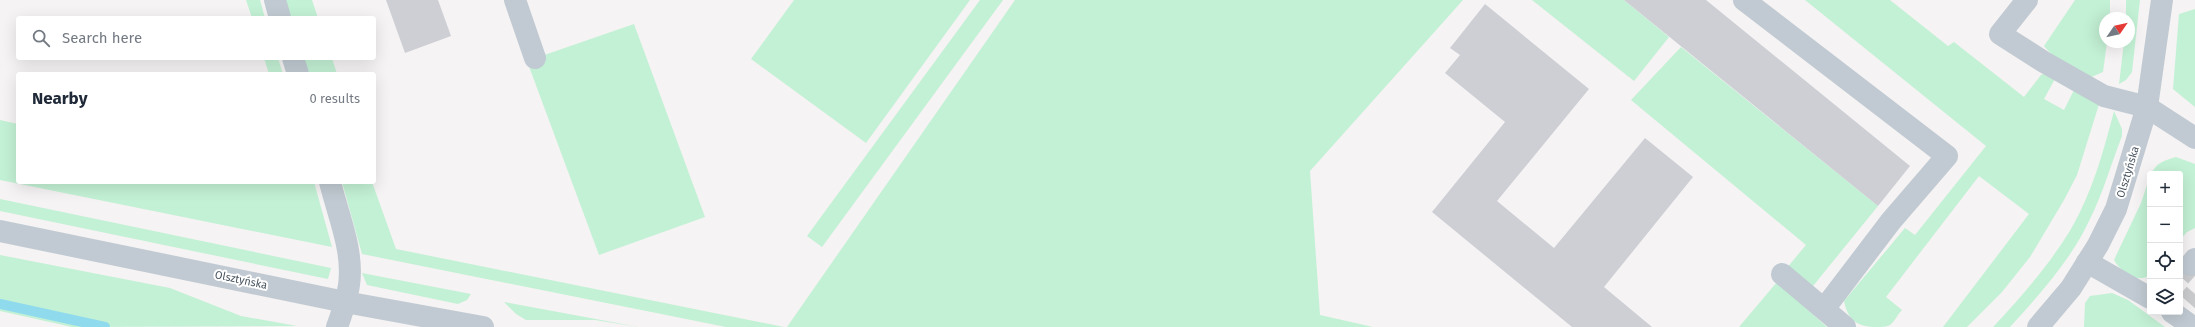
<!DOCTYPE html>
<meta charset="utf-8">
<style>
body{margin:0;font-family:"Fira Sans",sans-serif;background:#f6f6f7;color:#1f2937}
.controls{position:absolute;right:12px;bottom:12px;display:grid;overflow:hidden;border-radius:4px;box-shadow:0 4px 16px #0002}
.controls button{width:36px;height:36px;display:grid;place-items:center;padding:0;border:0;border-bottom:1px solid #e0e1e3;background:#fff;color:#1f2937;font:20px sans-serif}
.compass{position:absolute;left:2099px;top:12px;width:36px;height:36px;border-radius:50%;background:#fff;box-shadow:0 4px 16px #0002;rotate:56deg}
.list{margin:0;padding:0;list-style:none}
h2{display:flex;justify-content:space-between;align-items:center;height:52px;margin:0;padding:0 16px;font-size:17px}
h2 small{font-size:13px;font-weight:400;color:#747a83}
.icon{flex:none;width:22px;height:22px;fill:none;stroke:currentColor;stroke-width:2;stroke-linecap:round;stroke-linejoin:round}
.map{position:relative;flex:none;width:2195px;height:327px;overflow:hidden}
.search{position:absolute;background:#fff;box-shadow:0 4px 16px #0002;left:16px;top:16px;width:360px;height:44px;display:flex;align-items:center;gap:10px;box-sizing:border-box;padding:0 14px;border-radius:4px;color:#747a83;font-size:15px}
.panel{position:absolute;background:#fff;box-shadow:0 4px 16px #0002;left:16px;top:72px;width:360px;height:112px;border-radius:4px}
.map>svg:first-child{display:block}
.green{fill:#c3f1d5}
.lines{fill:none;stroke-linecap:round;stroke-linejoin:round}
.stream{stroke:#90daee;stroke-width:10}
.building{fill:#cdcfd5}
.minor-tunnel{stroke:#caccce;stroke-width:22;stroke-dasharray:22 11;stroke-linecap:butt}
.minor{stroke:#c1cad2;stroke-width:22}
.labels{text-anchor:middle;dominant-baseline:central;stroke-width:4;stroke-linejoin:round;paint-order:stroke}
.street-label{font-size:11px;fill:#4a5661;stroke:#fff}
</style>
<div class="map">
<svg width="2195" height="327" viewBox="0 0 2195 327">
<rect width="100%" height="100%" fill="#f5f3f3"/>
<g class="green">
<path d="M 246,0 L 260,0 L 265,18 L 252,18 Z"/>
<path d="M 284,0 L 312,0 L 318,18 L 290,18 Z"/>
<path d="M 794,0 L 970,0 L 866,143 L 751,59 Z"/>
<path d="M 980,0 L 1003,0 L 822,247 L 807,236 Z"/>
<path d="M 1015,0 L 1463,0 L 1310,171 L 1320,315 L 1373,327 L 787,327 Z"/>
<path d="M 1532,0 L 1624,0 L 1669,37 L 1634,81 Z"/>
<path d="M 1805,0 L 1890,0 L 1948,46 L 1954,42 L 2024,97 L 2041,75 L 2046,73 L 2056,77 L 2044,99 L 2064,110 L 2075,88 L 2100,101 L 2077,175 L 2064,200 L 2030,257 L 2002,292 L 1967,327 L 1943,327 L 2029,214 L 1979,176 L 1886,297 L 1902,310 C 1898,314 1894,322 1890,325 C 1886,327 1881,327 1877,327 C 1858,327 1848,321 1844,301 L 1905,228 L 1915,235 L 1986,146 Z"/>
<path d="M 2075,0 L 2110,0 L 2110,18 L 2105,18 L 2105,42 L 2107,42 L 2103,72 L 2089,78 L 2053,56 L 2044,46 Z"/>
<path d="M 2126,0 L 2140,0 L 2132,72 L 2126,80 L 2119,84 L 2124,42 L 2129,42 L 2129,18 L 2126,18 Z"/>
<path d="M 2195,9 L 2195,107 L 2173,89 L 2179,14 Z"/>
<path d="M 634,24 L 705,217 L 599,255 L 527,61 Z"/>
<path d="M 1681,47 L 1878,206 L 1813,286 L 1786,269 L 1806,245 L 1631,100 Z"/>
<path d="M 264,58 L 278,58 L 283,74 L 269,74 Z"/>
<path d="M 301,58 L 332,58 L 337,74 L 306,74 Z"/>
<path d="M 2114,111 L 2122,129 L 2122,136 C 2111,164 2103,193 2090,219 C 2071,260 2040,294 2010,327 L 1993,327 C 2021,297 2050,264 2071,229 C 2092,193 2104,150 2114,111 Z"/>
<path d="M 0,120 L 18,124 L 18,182 L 314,182 L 332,247 L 0,180 Z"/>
<path d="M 2176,157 L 2195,164 L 2195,228 L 2187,232 L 2180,240 L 2180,174 L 2151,174 C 2156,163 2165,160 2176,157 Z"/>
<path d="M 2150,176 L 2150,275 C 2137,284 2121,272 2114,260 L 2141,203 Z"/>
<path d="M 342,182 L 372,182 L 396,249 L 784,327 L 726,327 L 362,254 Z"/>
<path d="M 0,199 L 331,268 L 328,279 L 0,211 Z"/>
<path d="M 0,255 L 170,288 L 241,316 L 297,326 L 72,327 L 0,311 Z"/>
<path d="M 362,273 L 471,294 L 467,300 L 458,304 L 367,285 Z"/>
<path d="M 1777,282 L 1827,327 L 1739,327 Z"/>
<path d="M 2112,293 L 2128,300 L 2165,327 L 2084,327 L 2085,303 L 2090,296 Z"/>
<path d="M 504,302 L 639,327 L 595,320 L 526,320 L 516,314 Z"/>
</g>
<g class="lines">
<path class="stream" d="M 0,304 L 105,327"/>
</g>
<g class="building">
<path d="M 386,0 L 438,0 L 451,36 L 405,53 Z"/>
<path d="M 1624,0 L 1706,0 L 1910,166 L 1878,206 Z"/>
<path d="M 1485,4 L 1589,89 L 1497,201 L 1554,248 L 1645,138 L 1693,177 L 1604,287 L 1652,327 L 1572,327 L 1432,212 L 1505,122 L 1445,73 L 1460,55 L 1450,48 Z"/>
</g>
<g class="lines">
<g class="minor-tunnel">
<path d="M 2180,276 L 2190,265"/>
<path d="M 2188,302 L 2195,294"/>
</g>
<g class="minor">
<path d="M 275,0 L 280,18"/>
<path d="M 515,0 L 535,58"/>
<path d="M 1744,0 L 1947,156 L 1891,221 L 1824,309"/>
<path d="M 2027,0 L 2000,34 L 2044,62 L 2104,96 L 2147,107 L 2195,138"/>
<path d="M 293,58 L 298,74"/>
<path d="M 330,182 C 338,215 354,251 349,285 C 347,299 342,313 337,327"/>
<path d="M 0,231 L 345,302 L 483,327"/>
<path d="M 2087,262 L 2150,298"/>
<path d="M 2190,265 L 2195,259"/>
<path d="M 1782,274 L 1845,327"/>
<path d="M 2172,312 L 2193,327"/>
<path d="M 2038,327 L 2071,288 L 2098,245 L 2116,209 L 2147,107 L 2162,0"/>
</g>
</g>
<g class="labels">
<g class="street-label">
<text transform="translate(2128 172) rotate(-73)">Olsztyńska</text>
<text transform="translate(241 280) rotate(12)">Olsztyńska</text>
</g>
</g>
</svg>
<div class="controls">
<button>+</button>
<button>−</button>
<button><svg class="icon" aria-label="locate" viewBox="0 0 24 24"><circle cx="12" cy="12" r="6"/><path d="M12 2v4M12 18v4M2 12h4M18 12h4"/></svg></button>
<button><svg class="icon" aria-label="layers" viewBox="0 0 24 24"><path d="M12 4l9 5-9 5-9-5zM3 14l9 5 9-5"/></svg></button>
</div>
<svg class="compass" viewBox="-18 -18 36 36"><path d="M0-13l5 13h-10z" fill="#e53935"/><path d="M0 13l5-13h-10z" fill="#747a83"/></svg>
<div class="search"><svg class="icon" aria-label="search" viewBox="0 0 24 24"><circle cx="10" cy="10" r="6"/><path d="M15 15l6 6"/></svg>Search here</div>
<section class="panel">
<h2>Nearby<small>0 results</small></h2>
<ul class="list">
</ul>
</section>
</div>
